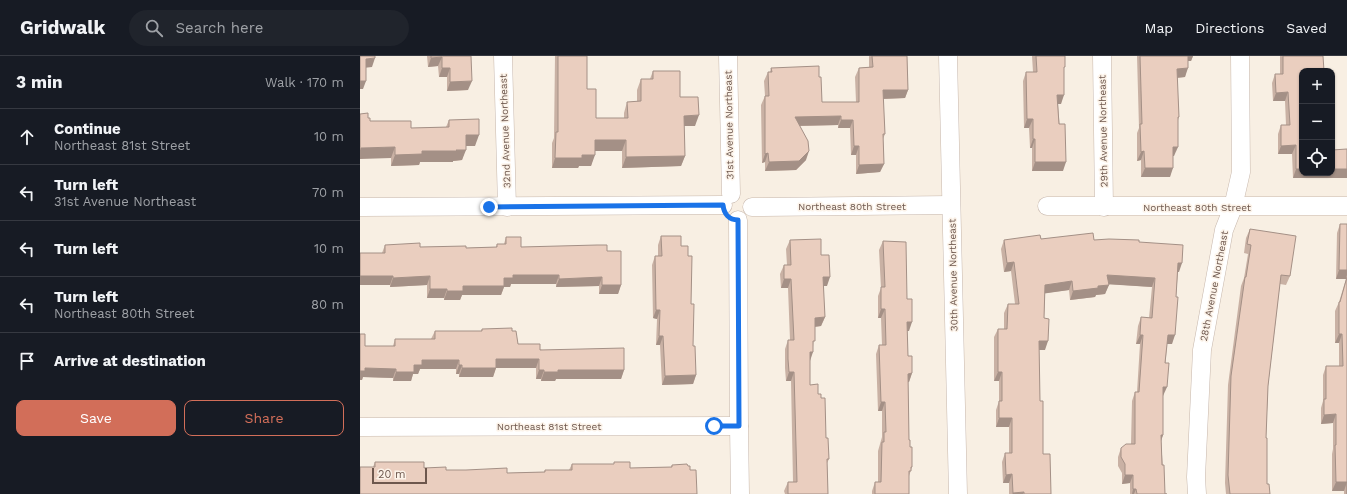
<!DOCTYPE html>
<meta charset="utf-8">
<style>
body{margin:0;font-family:"Work Sans",sans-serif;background:#20242c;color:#f1f3f6}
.controls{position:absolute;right:12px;top:12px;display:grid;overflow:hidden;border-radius:8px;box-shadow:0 1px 3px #0004}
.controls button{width:36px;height:36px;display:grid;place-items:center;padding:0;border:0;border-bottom:1px solid #363941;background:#171b24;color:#f1f3f6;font:20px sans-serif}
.scale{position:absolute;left:12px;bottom:10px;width:55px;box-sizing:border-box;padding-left:4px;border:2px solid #6d574d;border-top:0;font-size:11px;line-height:14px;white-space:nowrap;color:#6d574d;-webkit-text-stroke:3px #fcf3e9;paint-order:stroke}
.stop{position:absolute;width:12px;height:12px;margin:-9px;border:3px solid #1a73e8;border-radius:50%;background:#fff}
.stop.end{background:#1a73e8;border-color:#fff;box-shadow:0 1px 4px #0008}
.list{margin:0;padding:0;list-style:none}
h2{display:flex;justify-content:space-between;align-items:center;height:52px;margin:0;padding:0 16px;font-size:17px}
h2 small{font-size:13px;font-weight:400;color:#9ea1a6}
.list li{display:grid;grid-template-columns:26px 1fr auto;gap:12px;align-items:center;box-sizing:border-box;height:56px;padding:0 16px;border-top:1px solid #363941}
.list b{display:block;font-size:15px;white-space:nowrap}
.list p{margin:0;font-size:13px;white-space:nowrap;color:#9ea1a6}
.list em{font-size:13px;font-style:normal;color:#9ea1a6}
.actions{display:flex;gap:8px;padding:12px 16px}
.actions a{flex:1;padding:9px 0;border:1px solid #d26e59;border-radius:8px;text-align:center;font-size:14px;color:#d26e59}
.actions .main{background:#d26e59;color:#fff}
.icon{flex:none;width:22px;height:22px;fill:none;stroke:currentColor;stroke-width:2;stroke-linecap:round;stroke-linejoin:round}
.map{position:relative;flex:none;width:987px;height:438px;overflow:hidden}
header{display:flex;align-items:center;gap:24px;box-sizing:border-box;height:56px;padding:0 20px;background:#171b24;border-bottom:1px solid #363941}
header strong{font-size:19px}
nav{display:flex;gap:22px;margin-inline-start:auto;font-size:14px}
.search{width:280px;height:36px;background:#20242c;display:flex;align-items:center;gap:10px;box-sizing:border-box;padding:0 14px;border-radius:22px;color:#9ea1a6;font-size:15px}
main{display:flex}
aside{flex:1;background:#171b24}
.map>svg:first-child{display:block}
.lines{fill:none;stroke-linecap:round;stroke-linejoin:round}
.minor-casing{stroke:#c7b7ac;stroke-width:19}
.minor{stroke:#fff;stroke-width:18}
.wall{fill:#c9b1a4}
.shaded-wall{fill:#a49086}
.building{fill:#eacebf;stroke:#a49086}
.route{stroke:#1a73e8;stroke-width:5}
.labels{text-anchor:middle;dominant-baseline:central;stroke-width:3;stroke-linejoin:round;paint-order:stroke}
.street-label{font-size:10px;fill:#6d574d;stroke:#fcf3e9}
</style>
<header>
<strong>Gridwalk</strong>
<div class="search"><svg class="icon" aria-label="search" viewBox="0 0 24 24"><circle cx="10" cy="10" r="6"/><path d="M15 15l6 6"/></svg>Search here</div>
<nav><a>Map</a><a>Directions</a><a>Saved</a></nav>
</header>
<main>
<aside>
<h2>3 min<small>Walk · 170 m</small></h2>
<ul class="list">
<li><svg class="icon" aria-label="ahead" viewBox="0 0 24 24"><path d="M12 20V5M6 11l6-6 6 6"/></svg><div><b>Continue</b><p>Northeast 81st Street</p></div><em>10 m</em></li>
<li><svg class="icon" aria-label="left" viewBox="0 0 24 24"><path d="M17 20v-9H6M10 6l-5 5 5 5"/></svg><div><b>Turn left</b><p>31st Avenue Northeast</p></div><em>70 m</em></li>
<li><svg class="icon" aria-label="left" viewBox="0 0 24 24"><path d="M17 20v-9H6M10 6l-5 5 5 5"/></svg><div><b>Turn left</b></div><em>10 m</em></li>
<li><svg class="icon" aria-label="left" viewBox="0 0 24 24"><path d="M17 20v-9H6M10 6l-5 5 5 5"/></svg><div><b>Turn left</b><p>Northeast 80th Street</p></div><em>80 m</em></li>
<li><svg class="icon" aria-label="arrive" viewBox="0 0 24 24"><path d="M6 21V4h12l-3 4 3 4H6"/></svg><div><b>Arrive at destination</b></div></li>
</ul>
<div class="actions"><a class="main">Save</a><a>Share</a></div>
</aside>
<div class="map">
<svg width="987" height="438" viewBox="0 0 987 438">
<rect width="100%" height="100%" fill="#f8efe3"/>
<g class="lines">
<g class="minor-casing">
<g id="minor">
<path d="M 143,0 L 147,151"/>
<path d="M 368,0 L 371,138"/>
<path d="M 588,0 L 598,438"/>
<path d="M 742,0 L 744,151"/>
<path d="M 687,150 L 987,150"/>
<path d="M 0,151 L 363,149"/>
<path d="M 392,151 L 591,149"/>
<path d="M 378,164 L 379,370 L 380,438"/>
<path d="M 0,371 L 379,370"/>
<path d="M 837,438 L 836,421 L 842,294 L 864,174 L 873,151 L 881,116 L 880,0"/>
</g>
</g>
<use href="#minor" class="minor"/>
</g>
<g class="wall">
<path d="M 67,0 L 107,0 L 108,34 L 87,35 L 87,21 L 79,21 L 78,10 L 68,11 Z"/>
<path d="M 195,0 L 227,0 L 227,33 L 236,62 L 264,62 L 264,57 L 267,46 L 277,46 L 277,34 L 281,23 L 290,23 L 293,15 L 320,41 L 335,70 L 324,70 L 325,100 L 321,110 L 262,112 L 262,95 L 235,95 L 231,110 L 219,110 L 218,112 L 192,112 L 192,87 L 194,82 Z"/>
<path d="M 509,0 L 547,0 L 548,34 L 545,42 L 523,43 L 525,78 L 523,83 L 524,108 L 520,116 L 496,118 L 496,99 L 491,99 L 490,72 L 478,72 L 478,69 L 440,70 L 446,104 L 436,114 L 405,115 L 405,106 L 402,107 L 401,49 L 405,40 L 404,25 L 408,16 L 410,16 L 411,12 L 459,21 L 462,46 L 496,46 L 495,21 L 499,12 L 509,11 Z"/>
<path d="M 672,0 L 705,0 L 701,48 L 698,48 L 703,115 L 672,115 L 672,92 L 670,92 L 669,72 L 664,72 L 663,25 L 666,16 L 673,16 Z"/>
<path d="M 777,0 L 833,0 L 831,5 L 828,5 L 825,21 L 817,22 L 819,61 L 818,64 L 814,100 L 813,100 L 810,121 L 781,121 L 781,104 L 777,105 L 777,77 L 779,72 Z"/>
<path d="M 920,0 L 963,0 L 942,117 L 987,93 L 987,122 L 933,122 L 932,98 L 918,98 L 918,78 L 921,69 L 926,69 L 925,45 L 913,45 L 912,27 L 915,18 L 920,18 Z"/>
<path d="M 8,62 L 10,65 L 51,72 L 86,71 L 89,64 L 115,90 L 106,90 L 102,104 L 93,105 L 93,106 L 60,106 L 59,109 L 31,110 L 31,102 Z"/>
<path d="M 980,168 L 987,168 L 987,438 L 984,438 L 984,435 L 972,435 L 972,398 L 973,393 L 973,367 L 961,368 L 961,352 L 963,345 L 963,319 L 966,310 L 979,310 L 979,287 L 975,287 L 975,255 L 979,246 L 986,223 L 976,223 L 977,177 Z"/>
<path d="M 890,173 L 930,220 L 926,229 L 920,228 L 908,330 L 906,382 L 907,428 L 910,438 L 866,438 L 865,427 L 868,329 L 881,230 L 884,222 L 888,198 L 884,197 L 886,182 Z"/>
<path d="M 301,180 L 321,190 L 331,248 L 333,290 L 336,319 L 333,328 L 302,329 L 300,289 L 296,289 L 297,263 L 293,262 L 292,209 L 295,200 L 298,200 L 298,189 Z"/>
<path d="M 146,181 L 161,191 L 247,195 L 261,229 L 258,238 L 239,238 L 239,230 L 196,231 L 196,228 L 151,228 L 150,231 L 144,231 L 141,239 L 102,239 L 100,244 L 84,244 L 84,242 L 67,242 L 67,229 L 30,231 L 30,229 L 0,229 L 22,197 L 25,189 L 60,191 L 106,192 L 136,191 L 137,188 L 144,188 Z"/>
<path d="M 681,183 L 779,186 L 819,216 L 818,216 L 812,288 L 807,288 L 803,340 L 803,379 L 801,385 L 805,438 L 807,438 L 770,438 L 770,427 L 762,428 L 762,417 L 758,410 L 758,401 L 761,392 L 771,388 L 772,345 L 775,336 L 777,336 L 780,288 L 776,288 L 778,270 L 781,261 L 789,262 L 792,231 L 749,228 L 745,238 L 736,239 L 735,241 L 710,244 L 709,234 L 685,237 L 684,262 L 685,294 L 679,294 L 680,345 L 683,398 L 691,438 L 649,438 L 649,427 L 643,427 L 642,406 L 645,397 L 649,397 L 649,371 L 636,371 L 636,354 L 639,345 L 639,325 L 634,325 L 634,281 L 638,273 L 644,273 L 644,257 L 648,248 L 655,248 L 651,215 L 644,216 L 641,193 L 644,184 Z"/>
<path d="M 430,184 L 461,199 L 467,230 L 463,230 L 465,261 L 461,270 L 455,271 L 453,291 L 450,303 L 450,329 L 461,342 L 469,403 L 467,407 L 468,438 L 425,438 L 424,435 L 428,426 L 433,426 L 431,325 L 426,325 L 425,312 L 425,293 L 428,284 L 430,284 L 428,232 L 421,232 L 420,218 L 424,209 L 427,209 L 426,193 Z"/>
<path d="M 523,185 L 547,243 L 549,275 L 547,275 L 548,300 L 552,317 L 549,326 L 548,326 L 549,384 L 552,411 L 549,420 L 549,438 L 512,438 L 512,435 L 515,426 L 518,426 L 518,395 L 522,381 L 522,355 L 518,355 L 516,298 L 519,289 L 522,289 L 521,262 L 518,262 L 518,240 L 521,232 L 519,194 Z"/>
<path d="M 122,273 L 152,275 L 158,288 L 264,314 L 261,323 L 196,323 L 195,325 L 181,325 L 181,323 L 176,323 L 176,312 L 136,312 L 133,321 L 99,321 L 99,318 L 96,318 L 96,313 L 60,313 L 58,318 L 53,318 L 51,325 L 33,325 L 33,322 L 3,321 L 2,324 L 5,290 L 33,290 L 35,283 L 71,283 L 75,275 L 121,275 Z"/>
<path d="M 15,406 L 86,414 L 147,417 L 184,416 L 185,414 L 209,414 L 212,408 L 254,408 L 254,406 L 270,412 L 311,411 L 312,409 L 328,410 L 330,414 L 337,438 L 13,411 Z"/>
</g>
<g class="shaded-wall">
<path d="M 826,0 L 833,0 L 831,5 L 824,5 Z"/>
<path d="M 82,1 L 78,10 L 68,11 L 71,2 Z"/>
<path d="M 15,2 L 12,11 L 3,12 L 6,3 Z"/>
<path d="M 82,12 L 90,12 L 87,21 L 79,21 Z"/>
<path d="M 828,12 L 825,21 L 814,22 L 817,13 Z"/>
<path d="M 0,25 L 6,25 L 3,33 L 0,33 Z"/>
<path d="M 112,25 L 108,34 L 87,35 L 90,26 Z"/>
<path d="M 523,34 L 548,34 L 545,42 L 520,43 Z"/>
<path d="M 928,36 L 925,45 L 913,45 L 916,37 Z"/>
<path d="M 697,39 L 704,39 L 701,48 L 694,48 Z"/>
<path d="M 339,59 L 335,70 L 320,70 L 324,60 Z"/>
<path d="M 481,60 L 478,69 L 432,70 L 435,61 Z"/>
<path d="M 667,63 L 673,63 L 669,72 L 664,72 Z"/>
<path d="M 481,64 L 493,64 L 490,72 L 478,72 Z"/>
<path d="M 106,79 L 119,79 L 115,90 L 102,90 Z"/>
<path d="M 673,83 L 675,83 L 672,92 L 670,92 Z"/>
<path d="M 235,84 L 266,84 L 262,95 L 231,95 Z"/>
<path d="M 936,89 L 932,98 L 918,98 L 921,90 Z"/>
<path d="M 494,90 L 499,90 L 496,99 L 491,99 Z"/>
<path d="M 35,91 L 31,102 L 0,103 L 0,94 L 1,92 Z"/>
<path d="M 813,91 L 818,91 L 814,100 L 810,100 Z"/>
<path d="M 106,94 L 102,104 L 93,105 L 93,106 L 60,106 L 59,109 L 31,110 L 35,99 L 62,95 Z"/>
<path d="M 449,95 L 446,104 L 436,114 L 405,115 L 409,106 Z"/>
<path d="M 784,95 L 781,104 L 777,105 L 781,96 Z"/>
<path d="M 408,97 L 405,106 L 402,107 L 405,98 Z"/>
<path d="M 222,99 L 235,99 L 231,110 L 219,110 L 218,112 L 192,112 L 195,102 Z"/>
<path d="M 325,100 L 321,110 L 262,112 L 266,101 Z"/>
<path d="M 675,106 L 706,106 L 703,115 L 672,115 Z"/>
<path d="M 524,108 L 520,116 L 496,118 L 499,109 Z"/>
<path d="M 785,112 L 813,112 L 810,121 L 781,121 Z"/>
<path d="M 936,113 L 942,113 L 942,117 L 972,117 L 972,113 L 987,113 L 987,122 L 933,122 Z"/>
<path d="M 654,206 L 651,215 L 644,216 L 647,207 Z"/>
<path d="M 818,207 L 822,207 L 819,216 L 815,216 Z"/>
<path d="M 979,214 L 987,214 L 987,219 L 986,223 L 976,223 Z"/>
<path d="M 153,219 L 199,219 L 196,228 L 151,228 L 150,231 L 144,231 L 141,239 L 102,239 L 100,244 L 84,244 L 87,235 L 103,230 L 144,222 Z"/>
<path d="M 747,219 L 795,222 L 792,231 L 744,228 Z"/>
<path d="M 0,220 L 33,220 L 30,229 L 0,229 Z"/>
<path d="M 70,220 L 67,229 L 30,231 L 33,222 Z"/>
<path d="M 242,221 L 239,230 L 196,231 L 199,223 Z"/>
<path d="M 463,221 L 470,221 L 467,230 L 460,230 Z"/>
<path d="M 424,223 L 431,223 L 428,232 L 421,232 Z"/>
<path d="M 712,225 L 709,234 L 681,238 L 685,229 Z"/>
<path d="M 242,229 L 261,229 L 258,238 L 239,238 Z"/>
<path d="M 749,229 L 745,238 L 736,239 L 735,241 L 710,244 L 713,235 L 738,230 Z"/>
<path d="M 70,233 L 87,233 L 84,242 L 67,242 Z"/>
<path d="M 521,253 L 525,253 L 521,262 L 518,262 Z"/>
<path d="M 296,254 L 300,254 L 297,263 L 293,262 Z"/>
<path d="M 465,261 L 461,270 L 452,271 L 455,262 Z"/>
<path d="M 547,266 L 552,266 L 549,275 L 544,275 Z"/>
<path d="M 979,278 L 982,278 L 979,287 L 975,287 Z"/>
<path d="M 780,279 L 783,279 L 780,288 L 776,288 Z"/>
<path d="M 808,279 L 815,279 L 812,288 L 804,288 Z"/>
<path d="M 299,280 L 303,280 L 300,289 L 296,289 Z"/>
<path d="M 679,285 L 688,285 L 685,294 L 676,294 Z"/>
<path d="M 450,296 L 453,296 L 450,305 Z"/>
<path d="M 136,303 L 179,303 L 176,312 L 136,312 L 133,321 L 99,321 L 102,312 Z"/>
<path d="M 62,304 L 99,304 L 96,313 L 60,313 L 58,318 L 53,318 L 51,325 L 33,325 L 36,316 L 54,309 Z"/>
<path d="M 99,309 L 102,309 L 99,318 L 96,318 Z"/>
<path d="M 5,312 L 36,313 L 33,322 L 3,321 L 2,324 L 0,324 L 0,315 Z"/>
<path d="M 179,314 L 184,314 L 181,323 L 176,323 Z"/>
<path d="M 198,314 L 264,314 L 261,323 L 196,323 L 195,325 L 181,325 L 184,316 Z"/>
<path d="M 429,316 L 434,316 L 431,325 L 426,325 Z"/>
<path d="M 638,316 L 642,316 L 639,325 L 634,325 Z"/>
<path d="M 552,317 L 549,326 L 545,327 L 548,318 Z"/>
<path d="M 336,319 L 333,328 L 302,329 L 305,320 Z"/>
<path d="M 803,331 L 807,331 L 803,340 Z"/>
<path d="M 521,346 L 525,346 L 522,355 L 518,355 Z"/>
<path d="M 976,358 L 973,367 L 961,368 L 964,359 Z"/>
<path d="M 639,362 L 652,362 L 649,371 L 636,371 Z"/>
<path d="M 801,379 L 803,379 L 800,388 Z"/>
<path d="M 652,418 L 649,427 L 643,427 L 646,419 Z"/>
<path d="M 765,419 L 773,419 L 770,427 L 762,428 Z"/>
<path d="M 976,426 L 987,426 L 984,435 L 972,435 Z"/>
<path d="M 773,433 L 776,433 L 774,438 L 772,438 Z"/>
<path d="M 664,436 L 663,438 L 652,438 L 653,437 Z"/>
</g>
<g class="building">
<path d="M 0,0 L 15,0 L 15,2 L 6,3 L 6,25 L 0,25 Z"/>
<path d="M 71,0 L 111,0 L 112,25 L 90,26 L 90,12 L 82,12 L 82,1 L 71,2 Z"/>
<path d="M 198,0 L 227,0 L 227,33 L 236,33 L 236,62 L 268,62 L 267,46 L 281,45 L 281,23 L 293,23 L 293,15 L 320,15 L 320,41 L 338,41 L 339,59 L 324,60 L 325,100 L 266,101 L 266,84 L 235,84 L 235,99 L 222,99 L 222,102 L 195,102 L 196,76 L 198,76 Z"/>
<path d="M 512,0 L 547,0 L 548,34 L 523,34 L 525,78 L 523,78 L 524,108 L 499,109 L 499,90 L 494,90 L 493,64 L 481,64 L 481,60 L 435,61 L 448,85 L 449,95 L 439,105 L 409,106 L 408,97 L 405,98 L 405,40 L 409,40 L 408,16 L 412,16 L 411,12 L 459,10 L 459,21 L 461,21 L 462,46 L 499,46 L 499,12 L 513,11 Z"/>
<path d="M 676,0 L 705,0 L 705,11 L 704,11 L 704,39 L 697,39 L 699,68 L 705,68 L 706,106 L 675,106 L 675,83 L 673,83 L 673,63 L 667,63 L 666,16 L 677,16 Z"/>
<path d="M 780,0 L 828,0 L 828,12 L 817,13 L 819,61 L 818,61 L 818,91 L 813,91 L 813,112 L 785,112 L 784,95 L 781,96 L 780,68 L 782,68 Z"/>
<path d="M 923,0 L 963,0 L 964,15 L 942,15 L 942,113 L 936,113 L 936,89 L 921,90 L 921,69 L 930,69 L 928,36 L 916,37 L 915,18 L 923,18 Z"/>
<path d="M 8,57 L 8,62 L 10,62 L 10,65 L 51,65 L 51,72 L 89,71 L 89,64 L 119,63 L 119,79 L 106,79 L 106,94 L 96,94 L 97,95 L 62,95 L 62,98 L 35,99 L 35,91 L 1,92 L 1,94 L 0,94 L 0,58 Z"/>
<path d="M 987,93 L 987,113 L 972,113 L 972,94 Z"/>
<path d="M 980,168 L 987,168 L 987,214 L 979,214 Z"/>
<path d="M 890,173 L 936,180 L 930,220 L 921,219 L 908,330 L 906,382 L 907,382 L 907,428 L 909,428 L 910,438 L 870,438 L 868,419 L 871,320 L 885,221 L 886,221 L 891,189 L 887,188 Z"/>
<path d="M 733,177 L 734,184 L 749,183 L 779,184 L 779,186 L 823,189 L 822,207 L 818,207 L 816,241 L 818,241 L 815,279 L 808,279 L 805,307 L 809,307 L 807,331 L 803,331 L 803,379 L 801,379 L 802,409 L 804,409 L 805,438 L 807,438 L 777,438 L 776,433 L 773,433 L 773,419 L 765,419 L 765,408 L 761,401 L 761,392 L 766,388 L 775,388 L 775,336 L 779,336 L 783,279 L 780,279 L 781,261 L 792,262 L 795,222 L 747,219 L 749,229 L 738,230 L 738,232 L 713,235 L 712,225 L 685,229 L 684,262 L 689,263 L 688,285 L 679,285 L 680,345 L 683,345 L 683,398 L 690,398 L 691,438 L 664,438 L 664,436 L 653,437 L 652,418 L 646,419 L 645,397 L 652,397 L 652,362 L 639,362 L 639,345 L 642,345 L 642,316 L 638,316 L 638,273 L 647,273 L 648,248 L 659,248 L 654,206 L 647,207 L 644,184 L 680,179 L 681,183 Z"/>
<path d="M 301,180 L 321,180 L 321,190 L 328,190 L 328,200 L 332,200 L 331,248 L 334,248 L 333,290 L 335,290 L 336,319 L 305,320 L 303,280 L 299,280 L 300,254 L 296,254 L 295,200 L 302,200 Z"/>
<path d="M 146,181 L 161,181 L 161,191 L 237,189 L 247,189 L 247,195 L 261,195 L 261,229 L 242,229 L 242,221 L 199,223 L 199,219 L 153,219 L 153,222 L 144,222 L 144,230 L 103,230 L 103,235 L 87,235 L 87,233 L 70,233 L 70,220 L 33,222 L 33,220 L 0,220 L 0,197 L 25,197 L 25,189 L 60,187 L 60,191 L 106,190 L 106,192 L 137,191 L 137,188 L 146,188 Z"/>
<path d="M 461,183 L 461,199 L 469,199 L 470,221 L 463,221 L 465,261 L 455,262 L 455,285 L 453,285 L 453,296 L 450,296 L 450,329 L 458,328 L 458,338 L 461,338 L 461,342 L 465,342 L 466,382 L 468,382 L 469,403 L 467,403 L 468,438 L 428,438 L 428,426 L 437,426 L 434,316 L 429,316 L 428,303 L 428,284 L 434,284 L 431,223 L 424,223 L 424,209 L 431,209 L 430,184 Z"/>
<path d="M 523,185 L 546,186 L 547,243 L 552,243 L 552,266 L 547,266 L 548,300 L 552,300 L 552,317 L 548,318 L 549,384 L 550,384 L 550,391 L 552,391 L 552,411 L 551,411 L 551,415 L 549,415 L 549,438 L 515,438 L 515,426 L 521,426 L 522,386 L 524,386 L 524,376 L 526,376 L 525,346 L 521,346 L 519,289 L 526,289 L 525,253 L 521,253 L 521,231 L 525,231 Z"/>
<path d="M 987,221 L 987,438 L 987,426 L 976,426 L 975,389 L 976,389 L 976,358 L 964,359 L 964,343 L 966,343 L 966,310 L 983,310 L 982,278 L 979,278 L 979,246 L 980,246 Z"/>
<path d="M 152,272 L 152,275 L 156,275 L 158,288 L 180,288 L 180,294 L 264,292 L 264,314 L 198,314 L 198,316 L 184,316 L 184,314 L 179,314 L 179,303 L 136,303 L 136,312 L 102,312 L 102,309 L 99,309 L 99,304 L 62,304 L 62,309 L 54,309 L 54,316 L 36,316 L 36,313 L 5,312 L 5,315 L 0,315 L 0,278 L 5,278 L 5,290 L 35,290 L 35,283 L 75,283 L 75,275 L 122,275 L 122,273 Z"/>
<path d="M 15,406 L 64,406 L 64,412 L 86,411 L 86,414 L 106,414 L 147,412 L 147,417 L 185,416 L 185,414 L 212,414 L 212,408 L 254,408 L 254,406 L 270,406 L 270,412 L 312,411 L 312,409 L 327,408 L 328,410 L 330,410 L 330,414 L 336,414 L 337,438 L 0,438 L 0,411 L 15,411 Z"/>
</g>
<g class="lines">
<path class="route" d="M 129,151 L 363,149 C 364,158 369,164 378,164 L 379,370 L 354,370"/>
</g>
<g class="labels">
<g class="street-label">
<text transform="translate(369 69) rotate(-91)">31st Avenue Northeast</text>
<text transform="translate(145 75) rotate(-92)">32nd Avenue Northeast</text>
<text transform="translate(743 75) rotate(-91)">29th Avenue Northeast</text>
<text x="492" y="150">Northeast 80th Street</text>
<text x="837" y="151">Northeast 80th Street</text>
<text transform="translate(593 219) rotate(-91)">30th Avenue Northeast</text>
<text transform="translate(854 230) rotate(-79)">28th Avenue Northeast</text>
<text x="189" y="370">Northeast 81st Street</text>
</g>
</g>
</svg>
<div class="controls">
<button>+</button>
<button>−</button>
<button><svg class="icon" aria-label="locate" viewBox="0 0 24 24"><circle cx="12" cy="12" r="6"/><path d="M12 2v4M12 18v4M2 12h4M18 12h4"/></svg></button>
</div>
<div class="scale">20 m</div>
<div class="stop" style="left:354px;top:370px"></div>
<div class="stop end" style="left:129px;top:151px"></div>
</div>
</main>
